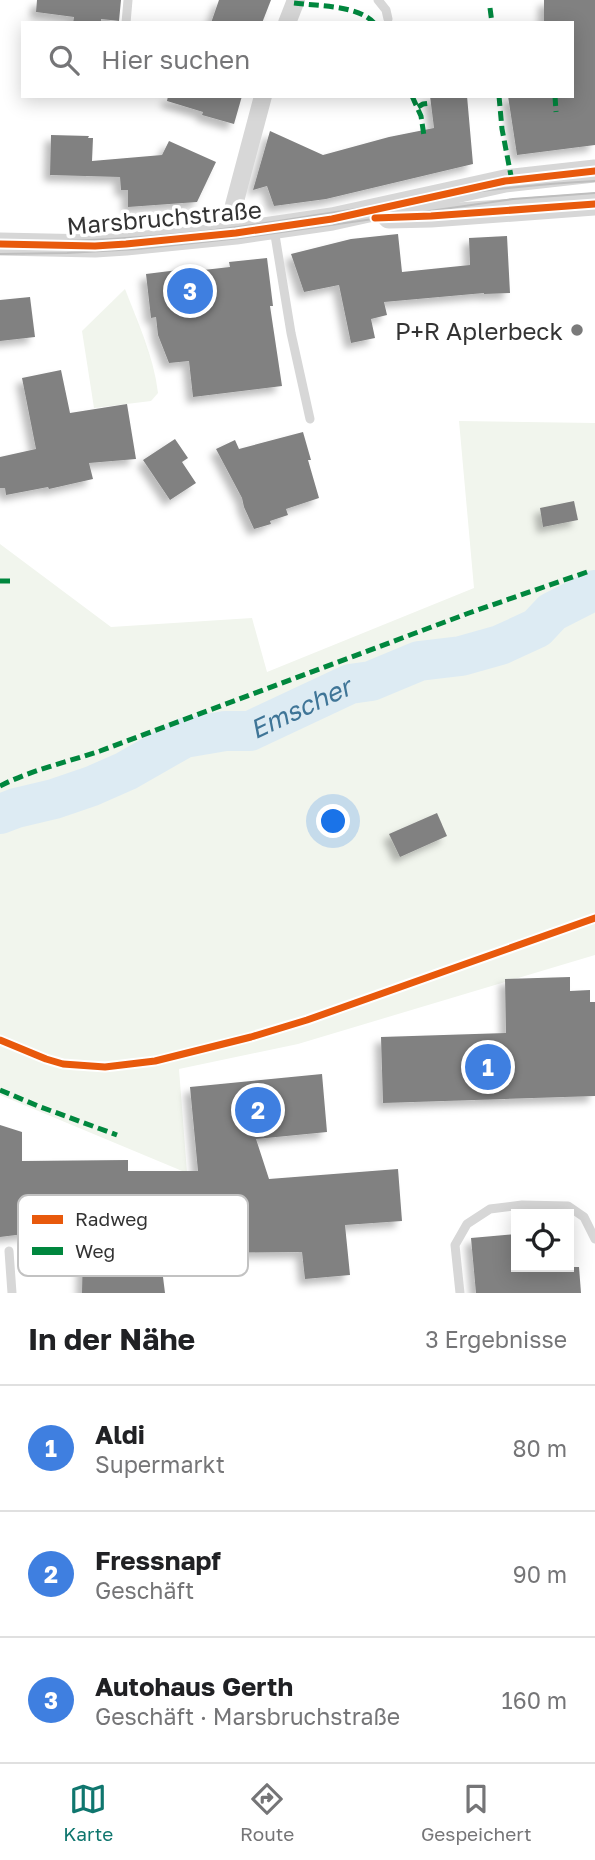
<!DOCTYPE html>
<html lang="de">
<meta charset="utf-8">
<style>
body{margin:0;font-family:"Golos Text",sans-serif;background:#f2f2f2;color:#202124}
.controls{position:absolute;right:21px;bottom:21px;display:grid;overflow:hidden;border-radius:0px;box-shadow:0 4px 18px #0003}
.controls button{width:63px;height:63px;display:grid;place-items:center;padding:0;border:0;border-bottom:2px solid #e0e0e0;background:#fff;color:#202124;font:35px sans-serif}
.you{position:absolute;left:334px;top:822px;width:24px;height:24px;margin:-18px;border:5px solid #fff;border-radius:50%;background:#1a73e8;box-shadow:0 0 0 10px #1a73e833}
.badge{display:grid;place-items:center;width:46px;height:46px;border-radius:50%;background:#0f766e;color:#fff;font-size:23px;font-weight:700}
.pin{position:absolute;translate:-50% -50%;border:4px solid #fff;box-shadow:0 2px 7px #0006}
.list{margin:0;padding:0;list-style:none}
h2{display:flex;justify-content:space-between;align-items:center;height:91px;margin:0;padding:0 28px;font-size:30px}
h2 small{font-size:23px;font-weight:400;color:#757577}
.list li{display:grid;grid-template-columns:46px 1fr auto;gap:21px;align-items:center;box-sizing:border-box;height:126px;padding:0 28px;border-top:2px solid #e0e0e0}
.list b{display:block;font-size:26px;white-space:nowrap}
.list p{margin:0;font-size:23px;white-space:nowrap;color:#757577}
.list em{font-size:23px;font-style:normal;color:#757577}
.icon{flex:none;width:38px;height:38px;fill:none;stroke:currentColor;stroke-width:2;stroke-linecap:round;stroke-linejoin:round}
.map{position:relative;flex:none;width:595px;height:1293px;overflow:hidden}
.search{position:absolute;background:#fff;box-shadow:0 4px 18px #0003;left:21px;right:21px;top:21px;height:77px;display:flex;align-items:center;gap:18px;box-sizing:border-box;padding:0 24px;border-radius:0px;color:#757577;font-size:26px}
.sheet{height:469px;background:#fff}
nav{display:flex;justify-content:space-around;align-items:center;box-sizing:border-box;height:98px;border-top:2px solid #e0e0e0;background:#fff;font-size:19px;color:#757577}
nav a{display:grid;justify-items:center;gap:4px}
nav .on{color:#0f766e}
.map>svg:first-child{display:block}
.green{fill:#f1f5ed}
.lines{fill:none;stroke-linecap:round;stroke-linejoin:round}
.river{stroke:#ddebf3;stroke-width:40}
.building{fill:#818181;filter:url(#shadow)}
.service{stroke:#d7d7d7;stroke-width:9}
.minor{stroke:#d7d7d7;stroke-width:18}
.tertiary{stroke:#d7d7d7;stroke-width:23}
.tram{stroke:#bebebe;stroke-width:2}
.quiet{stroke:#00873e;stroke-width:5;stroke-dasharray:10 5;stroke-linecap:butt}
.cycleway-casing{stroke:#fff;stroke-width:11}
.cycleway{stroke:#e8590c;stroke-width:7}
.poi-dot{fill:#7a7a7a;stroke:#fff;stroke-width:2.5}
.labels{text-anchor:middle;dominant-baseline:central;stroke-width:7;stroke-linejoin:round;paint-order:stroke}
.street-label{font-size:24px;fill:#333;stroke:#fff}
.poi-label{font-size:24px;fill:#333;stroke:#fff;text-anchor:end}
.water-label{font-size:26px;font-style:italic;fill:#3f7597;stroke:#fff}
.key{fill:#fff;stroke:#c2c2c2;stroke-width:2}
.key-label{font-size:19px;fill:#333}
</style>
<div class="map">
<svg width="595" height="1293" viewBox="0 0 595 1293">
<defs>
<filter id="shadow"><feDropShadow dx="-6" dy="6" stdDeviation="3.5" flood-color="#0004"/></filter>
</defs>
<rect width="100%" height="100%" fill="#fff"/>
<g class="green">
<path d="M 125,289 C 138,323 154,357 158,393 L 151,401 L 94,408 L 82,331 Z"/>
<path d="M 459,421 L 595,423 L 595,955 L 298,1044 L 179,1069 L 187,1173 L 0,1095 L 0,544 L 111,627 L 252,618 L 267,672 L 474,588 Z"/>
</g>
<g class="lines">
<path class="river" id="s1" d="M 0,814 L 16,808 L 54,799 L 92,786 L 126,771 L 184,738 L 225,731 L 250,731 L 350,684 L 371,681 L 419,661 L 461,656 L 500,645 L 537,628 L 552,612 L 595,590"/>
</g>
<g class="building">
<path d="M 37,0 L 121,0 L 119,21 L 101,19 L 101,23 L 73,23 L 74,17 L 36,12 Z"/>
<path d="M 219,0 L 271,0 L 262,23 L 211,23 Z"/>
<path d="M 544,0 L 595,0 L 595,145 L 517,155 L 508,96 L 572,96 L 572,23 L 544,23 Z"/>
<path d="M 168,96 L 242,96 L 234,124 L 202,115 L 203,112 L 167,101 Z"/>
<path d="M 430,96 L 467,96 L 473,164 L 326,199 L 274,206 L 267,186 L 253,190 L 270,131 L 323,155 L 389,137 L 434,128 Z"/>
<path d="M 51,135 L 89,136 L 88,138 L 93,138 L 92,161 L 162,155 L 169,141 L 216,162 L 197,202 L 128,207 L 128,190 L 121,190 L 120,177 L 50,175 Z"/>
<path d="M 398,234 L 402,272 L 470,265 L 469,238 L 507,236 L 510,293 L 484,294 L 484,293 L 384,302 L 387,315 L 371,319 L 375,338 L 351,343 L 339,285 L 304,292 L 291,254 L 351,239 Z"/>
<path d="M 267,258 L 273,306 L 270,306 L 282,386 L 193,397 L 189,361 L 169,363 L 158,335 L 156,317 L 151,318 L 146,274 L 186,269 L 186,272 L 230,267 L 229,262 Z"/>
<path d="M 30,297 L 35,337 L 0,341 L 0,300 Z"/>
<path d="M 61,370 L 70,413 L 127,404 L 136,459 L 89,463 L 93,479 L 49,489 L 48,487 L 6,495 L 5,488 L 0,488 L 0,457 L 36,449 L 22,378 Z"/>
<path d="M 303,432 L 311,460 L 308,460 L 319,498 L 286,509 L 288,515 L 270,521 L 271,524 L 254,529 L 244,507 L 242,498 L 216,449 L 235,440 L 239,449 Z"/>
<path d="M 175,439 L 188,458 L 182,462 L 196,483 L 170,500 L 143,460 Z"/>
<path d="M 574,501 L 578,520 L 543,527 L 540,508 Z"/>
<path d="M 437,813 L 447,836 L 400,857 L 389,834 Z"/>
<path d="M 570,977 L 570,991 L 590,990 L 590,1002 L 595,1002 L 595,1096 L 383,1103 L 381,1037 L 506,1033 L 505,979 Z"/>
<path d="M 322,1074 L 327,1132 L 256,1139 L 269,1179 L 398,1169 L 402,1221 L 345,1225 L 350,1275 L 305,1279 L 302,1252 L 160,1253 L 165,1293 L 82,1293 L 83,1248 L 48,1248 L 48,1231 L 0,1237 L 0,1125 L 22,1132 L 22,1161 L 128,1160 L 128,1171 L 198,1171 L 190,1087 Z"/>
<path d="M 516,1234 L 516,1267 L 579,1267 L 581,1293 L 476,1293 L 471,1238 Z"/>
</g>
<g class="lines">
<g class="service">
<path d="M 378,0 L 386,10 L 388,19"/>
<path d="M 126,23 L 128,0"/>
<path d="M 274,229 L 291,333 L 310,419"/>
<path d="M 9,1251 L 12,1293"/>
<path d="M 460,1293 L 455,1245 L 467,1224 L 490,1209 L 522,1205 L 568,1206 L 584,1217 L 595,1239"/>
</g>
<g class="minor">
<path d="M 287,23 L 296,0"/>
<path d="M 236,233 L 234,205 L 263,96"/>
</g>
<g class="tertiary">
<path d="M 389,217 L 431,216 L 595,204"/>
<path d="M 0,244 L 95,246 L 126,244 L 236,233 L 332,219 L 505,181 L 595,171"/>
</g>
<g class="tram">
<path d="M 0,243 C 79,241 159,238 238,227 C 357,210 475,187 595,181"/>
<path d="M 0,254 L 67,253 L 138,249 L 240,238 L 513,199 L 595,193"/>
</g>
<g class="quiet">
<path d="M 294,3 C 317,6 358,5 374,23"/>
<path d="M 490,8 L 492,23"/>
<path d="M 412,96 L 421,116 L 424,136"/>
<path d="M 499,96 L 502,129 L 512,181"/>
<path d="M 555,96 L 556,112"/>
<path d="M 418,107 L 423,104 L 431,103"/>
<path d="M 0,581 L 11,581"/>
<path d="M 0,786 C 31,770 67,762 100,751 L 469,613 L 587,572"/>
<path d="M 0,1090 L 38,1106 L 117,1135"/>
</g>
<g class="cycleway-casing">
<g id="cycleway">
<path d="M 375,218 L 431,216 L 595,204"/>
<path d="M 0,244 L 95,246 L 126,244 L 236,233 L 332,219 L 505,181 L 595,171"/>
<path d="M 0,1040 L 46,1059 L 63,1064 L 105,1067 L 155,1061 L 251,1037 L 307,1020 L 595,918"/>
</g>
</g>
<use href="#cycleway" class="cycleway"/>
</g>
<circle class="poi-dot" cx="577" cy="330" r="7"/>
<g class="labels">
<g class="street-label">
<text transform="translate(164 217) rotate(-5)">Marsbruchstraße</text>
</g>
<g class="poi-label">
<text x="563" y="330">P+R Aplerbeck</text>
</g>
<g class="water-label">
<text stroke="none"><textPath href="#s1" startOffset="322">Emscher</textPath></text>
</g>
</g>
<rect x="18" y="1195" width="230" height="81" rx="10" class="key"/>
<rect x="32" y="1215" width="31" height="9" fill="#e8590c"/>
<rect x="32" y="1247" width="31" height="8" fill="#00873e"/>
<g class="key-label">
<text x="75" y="1226">Radweg</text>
<text x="75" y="1258">Weg</text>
</g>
</svg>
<div class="controls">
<button><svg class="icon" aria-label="locate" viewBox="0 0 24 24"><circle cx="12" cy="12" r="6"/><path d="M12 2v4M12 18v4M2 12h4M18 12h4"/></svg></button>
</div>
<div class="you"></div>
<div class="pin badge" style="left:488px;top:1067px;background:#3f7fe0">1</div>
<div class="pin badge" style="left:258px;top:1110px;background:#3f7fe0">2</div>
<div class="pin badge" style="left:190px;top:291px;background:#3f7fe0">3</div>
<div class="search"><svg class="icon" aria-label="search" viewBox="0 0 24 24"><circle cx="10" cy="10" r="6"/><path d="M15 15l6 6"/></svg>Hier suchen</div>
</div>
<section class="sheet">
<h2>In der Nähe<small>3 Ergebnisse</small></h2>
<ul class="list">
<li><span class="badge" style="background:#3f7fe0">1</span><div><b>Aldi</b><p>Supermarkt</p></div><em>80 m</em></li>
<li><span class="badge" style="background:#3f7fe0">2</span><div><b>Fressnapf</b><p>Geschäft</p></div><em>90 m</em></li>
<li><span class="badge" style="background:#3f7fe0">3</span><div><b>Autohaus Gerth</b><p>Geschäft · Marsbruchstraße</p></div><em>160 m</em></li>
</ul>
</section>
<nav>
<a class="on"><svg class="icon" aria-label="map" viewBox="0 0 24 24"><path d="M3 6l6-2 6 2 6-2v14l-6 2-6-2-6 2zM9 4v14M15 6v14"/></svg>Karte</a>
<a><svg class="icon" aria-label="directions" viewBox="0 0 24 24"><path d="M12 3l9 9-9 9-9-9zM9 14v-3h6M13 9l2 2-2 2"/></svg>Route</a>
<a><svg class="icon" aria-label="saved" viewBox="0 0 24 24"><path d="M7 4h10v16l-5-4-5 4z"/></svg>Gespeichert</a>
</nav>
